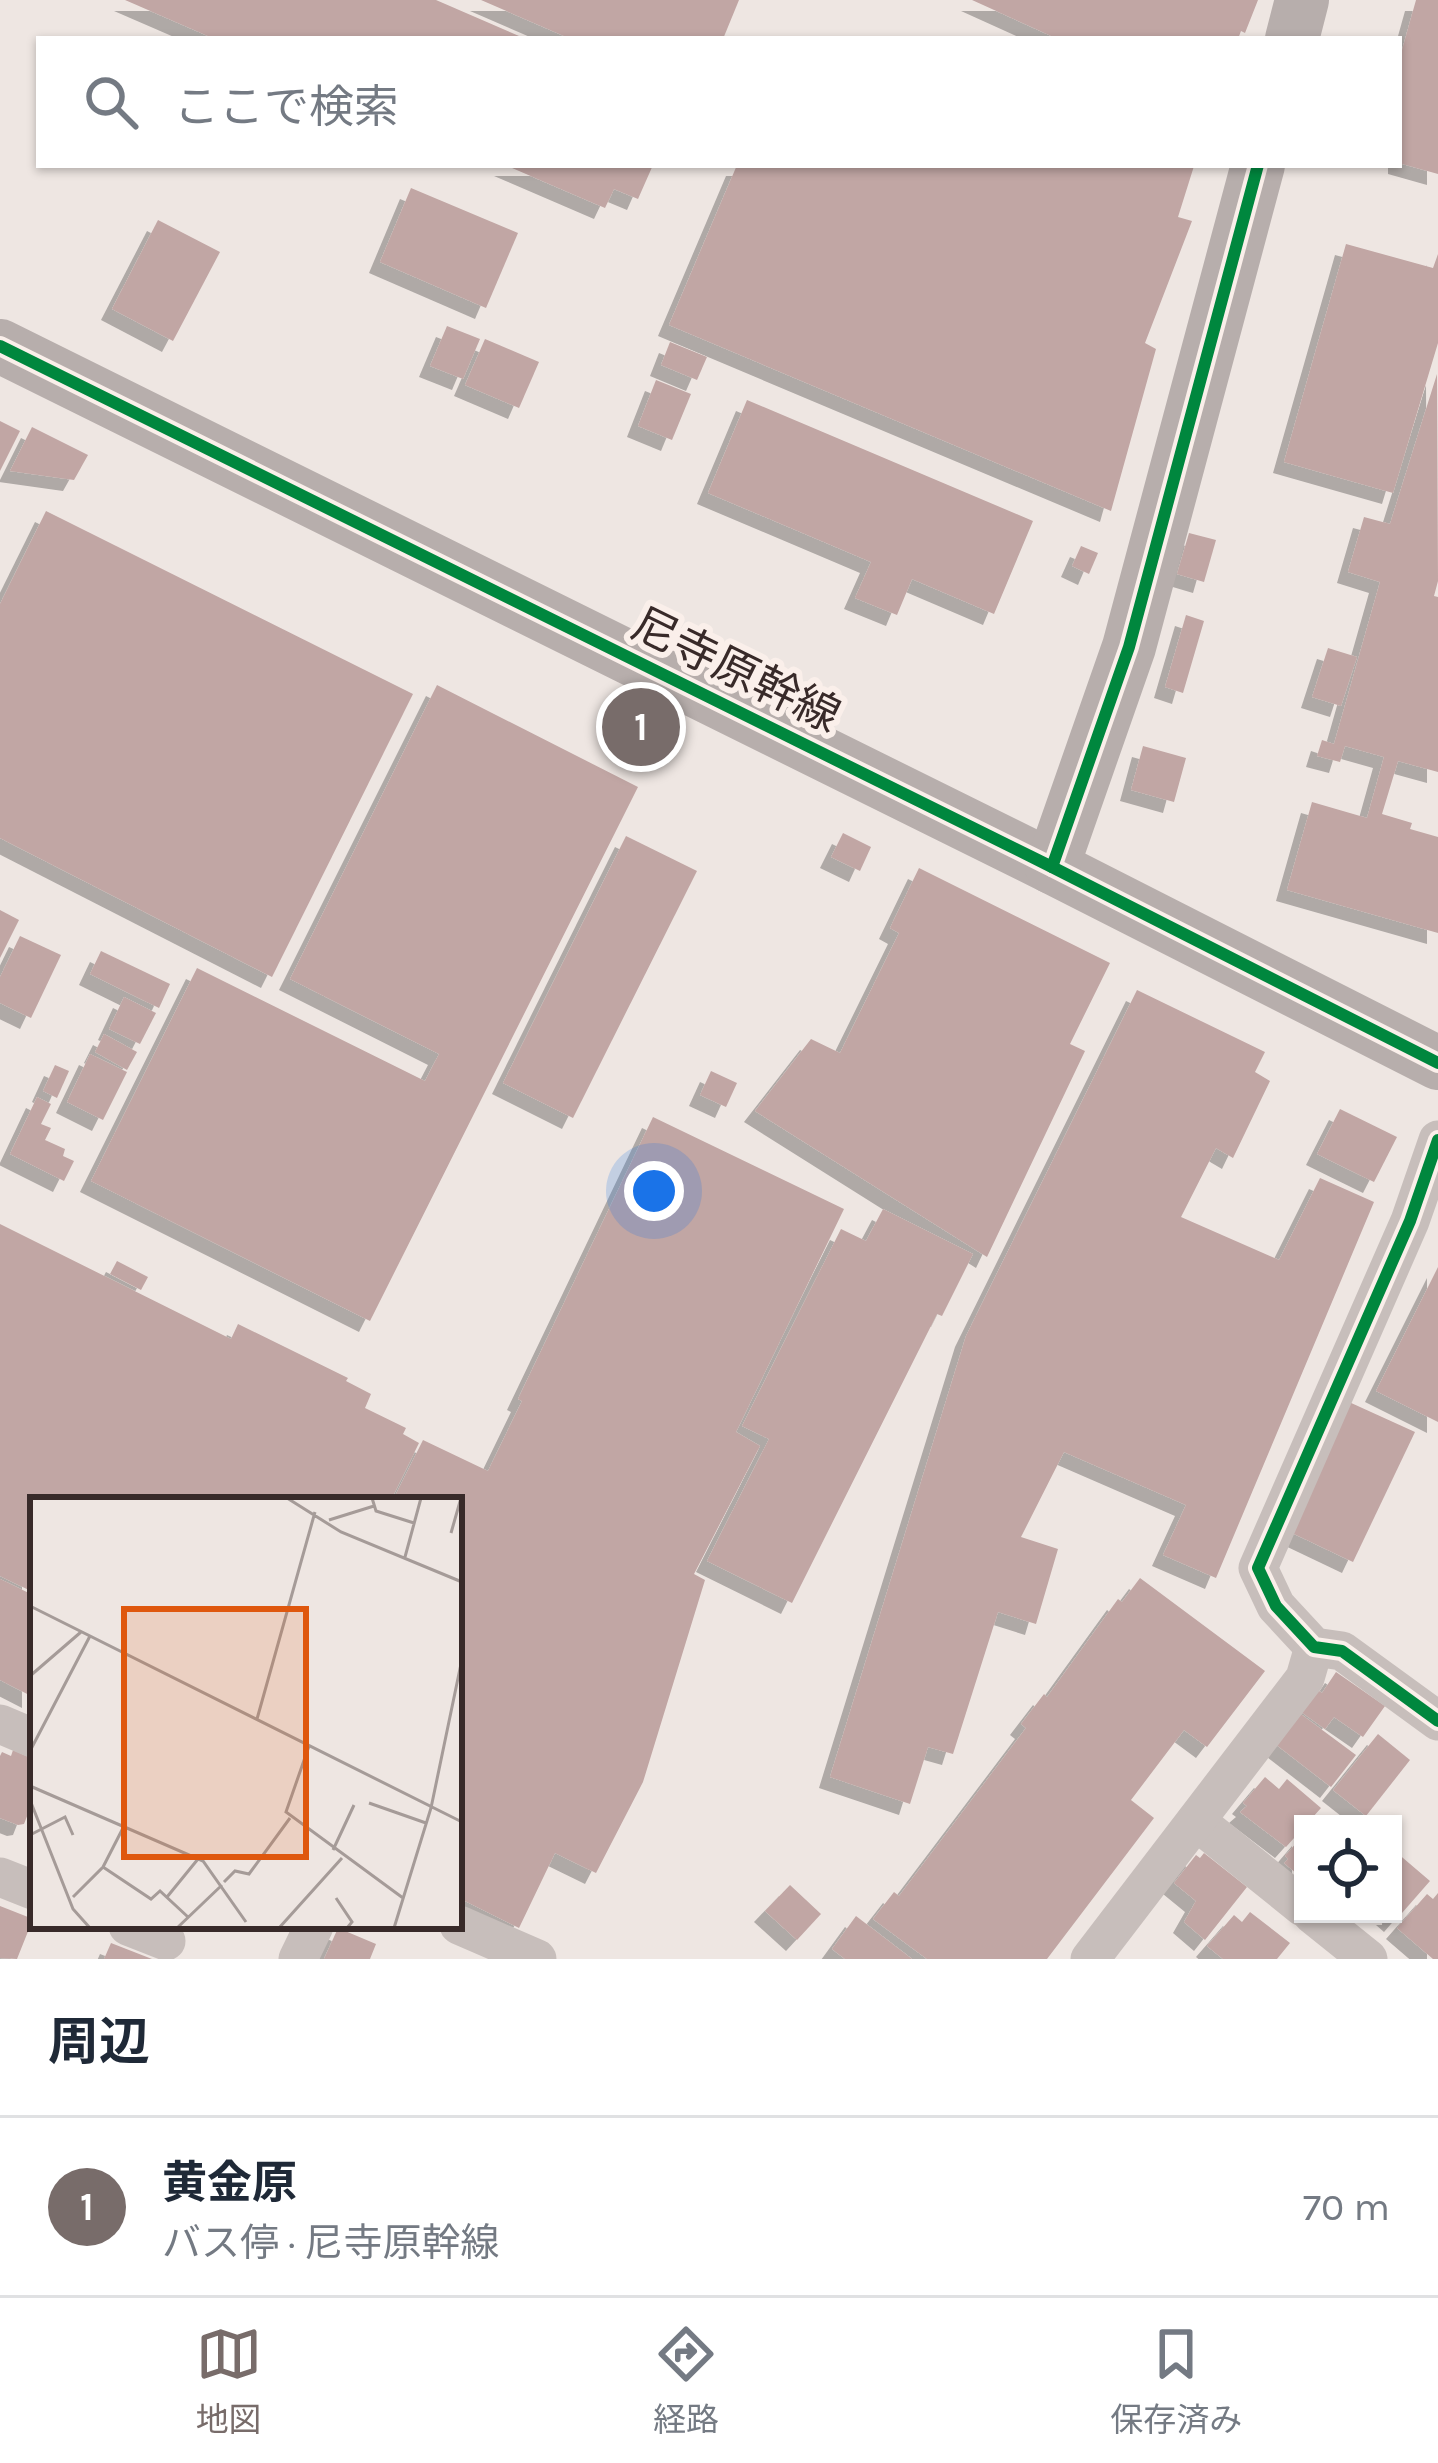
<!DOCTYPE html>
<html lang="ja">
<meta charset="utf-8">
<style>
body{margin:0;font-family:Karla,"Noto Sans JP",sans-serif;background:#f6f6f7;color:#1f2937}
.controls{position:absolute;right:36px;bottom:36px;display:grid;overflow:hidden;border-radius:0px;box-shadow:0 3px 9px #0004}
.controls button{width:108px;height:108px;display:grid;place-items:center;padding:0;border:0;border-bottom:3px solid #e0e1e3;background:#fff;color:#1f2937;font:60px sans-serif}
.you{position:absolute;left:654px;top:1191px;width:42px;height:42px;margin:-30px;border:9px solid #fff;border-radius:50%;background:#1a73e8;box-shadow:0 0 0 18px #1a73e833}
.badge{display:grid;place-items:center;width:78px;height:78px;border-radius:50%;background:#786c6a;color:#fff;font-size:39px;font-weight:700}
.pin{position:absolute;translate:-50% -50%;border:6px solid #fff;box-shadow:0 3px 12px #0006}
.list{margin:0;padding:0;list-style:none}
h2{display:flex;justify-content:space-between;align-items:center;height:156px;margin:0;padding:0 48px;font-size:51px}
h2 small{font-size:39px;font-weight:400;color:#747a83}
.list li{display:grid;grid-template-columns:78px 1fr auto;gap:36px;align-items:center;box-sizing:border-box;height:180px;padding:0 48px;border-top:3px solid #e0e1e3}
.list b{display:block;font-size:45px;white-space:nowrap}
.list p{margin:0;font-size:39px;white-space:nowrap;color:#747a83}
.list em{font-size:39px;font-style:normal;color:#747a83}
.icon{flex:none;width:66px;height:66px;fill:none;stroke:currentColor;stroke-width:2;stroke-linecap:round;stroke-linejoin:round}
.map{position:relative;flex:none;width:1438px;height:1959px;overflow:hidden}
.search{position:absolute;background:#fff;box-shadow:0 3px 9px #0004;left:36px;right:36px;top:36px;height:132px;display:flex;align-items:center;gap:30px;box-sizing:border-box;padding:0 42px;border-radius:0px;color:#747a83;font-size:45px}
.sheet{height:336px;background:#fff}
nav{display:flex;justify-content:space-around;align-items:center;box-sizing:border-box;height:168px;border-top:3px solid #e0e1e3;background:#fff;font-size:33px;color:#747a83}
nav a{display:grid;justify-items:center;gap:6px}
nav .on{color:#786c6a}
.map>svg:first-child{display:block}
.building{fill:#c1a6a4;filter:url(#shadow)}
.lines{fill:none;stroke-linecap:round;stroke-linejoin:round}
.street{stroke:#c7bebb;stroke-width:39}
.secondary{stroke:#b7aeac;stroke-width:54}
.cycleway-casing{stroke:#faefea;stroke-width:20}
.cycleway{stroke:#00873e;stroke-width:12}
.labels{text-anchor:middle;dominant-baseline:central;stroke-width:12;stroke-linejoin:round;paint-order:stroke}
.street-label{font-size:45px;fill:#382a29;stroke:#faefea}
.inset-road{fill:none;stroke:#a59b98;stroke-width:3}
.view{fill:#df570d;fill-opacity:0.15;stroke:#df570d;stroke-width:6}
.inset-edge{fill:none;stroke:#382a29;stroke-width:6}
</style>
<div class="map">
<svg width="1438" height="1959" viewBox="0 0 1438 1959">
<defs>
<filter id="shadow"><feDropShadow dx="-11" dy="11" stdDeviation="0" flood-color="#0004"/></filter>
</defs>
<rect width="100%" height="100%" fill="#eee6e2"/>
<g class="building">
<path d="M 125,0 L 436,0 L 526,39 L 215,39 Z"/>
<path d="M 481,0 L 739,0 L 723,39 L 571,39 Z"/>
<path d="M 972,0 L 1258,0 L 1245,33 L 1241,31 L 1238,39 L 1058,39 Z"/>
<path d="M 1416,0 L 1438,0 L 1438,174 L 1399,163 L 1399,61 Z"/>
<path d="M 505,165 L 653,165 L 638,199 L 614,189 L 605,208 Z"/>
<path d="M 737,165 L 1194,166 L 1178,217 L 1192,221 L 1145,343 L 1156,349 L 1111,511 L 669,325 Z"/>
<path d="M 411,188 L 518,233 L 486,308 L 380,262 Z"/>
<path d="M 158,220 L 220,252 L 173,341 L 112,309 Z"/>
<path d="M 1346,244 L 1433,268 L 1438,254 L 1438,343 L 1393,493 L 1284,462 Z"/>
<path d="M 447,326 L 480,339 L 463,379 L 430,366 Z"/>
<path d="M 485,339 L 539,362 L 519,408 L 465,385 Z"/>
<path d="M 670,342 L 707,357 L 697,380 L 661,365 Z"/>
<path d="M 1437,374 L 1438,581 L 1434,596 L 1438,597 L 1438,772 L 1398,761 L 1382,814 L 1412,823 L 1410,829 L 1438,837 L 1438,933 L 1287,890 L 1312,802 L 1367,818 L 1384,757 L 1345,746 L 1340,762 L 1317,756 L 1322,740 L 1334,744 L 1380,582 L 1348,572 L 1364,517 L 1390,524 Z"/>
<path d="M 656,380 L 691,394 L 672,440 L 638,426 Z"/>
<path d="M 747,400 L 1033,521 L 994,614 L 912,579 L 897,615 L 855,598 L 871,562 L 708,493 Z"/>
<path d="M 0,421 L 20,431 L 0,471 Z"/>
<path d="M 32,427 L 88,455 L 74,480 L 10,471 Z"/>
<path d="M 46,511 L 413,694 L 272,977 L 0,838 L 0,604 Z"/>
<path d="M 1189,533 L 1216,540 L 1204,582 L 1177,574 Z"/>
<path d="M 1081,546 L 1098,553 L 1089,574 L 1072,566 Z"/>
<path d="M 1186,615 L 1204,621 L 1183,693 L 1165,687 Z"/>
<path d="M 1328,648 L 1357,657 L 1341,706 L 1312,697 Z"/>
<path d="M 437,685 L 638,787 L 370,1321 L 91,1181 L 197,968 L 425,1081 L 439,1054 L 290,979 Z"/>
<path d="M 1143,746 L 1186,758 L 1174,802 L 1131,790 Z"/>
<path d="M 843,833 L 871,847 L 860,871 L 831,857 Z"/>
<path d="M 626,836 L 697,871 L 573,1118 L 503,1083 Z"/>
<path d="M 919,868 L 1110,963 L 1070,1044 L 1085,1051 L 987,1257 L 755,1111 L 811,1039 L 840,1053 L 899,933 L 890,928 Z"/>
<path d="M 0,910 L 19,920 L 0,958 Z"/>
<path d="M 20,936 L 61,955 L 31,1018 L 0,1003 L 0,977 Z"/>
<path d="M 101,951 L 170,984 L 159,1008 L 90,974 Z"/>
<path d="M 1137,990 L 1265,1052 L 1255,1072 L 1270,1081 L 1233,1158 L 1216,1148 L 1181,1217 L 1279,1260 L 1320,1178 L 1374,1202 L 1216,1578 L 1163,1555 L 1186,1505 L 1064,1452 L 1021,1537 L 1058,1549 L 1036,1624 L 998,1612 L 953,1754 L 928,1747 L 910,1804 L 830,1777 L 966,1336 Z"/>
<path d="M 124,997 L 156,1013 L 140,1044 L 109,1029 Z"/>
<path d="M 104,1034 L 137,1052 L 127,1070 L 95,1052 Z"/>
<path d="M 90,1054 L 127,1072 L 103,1120 L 67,1102 Z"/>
<path d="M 55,1065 L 69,1071 L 57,1098 L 43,1091 Z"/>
<path d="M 711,1071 L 737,1083 L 726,1107 L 700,1095 Z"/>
<path d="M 37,1097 L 51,1104 L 41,1124 L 51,1128 L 45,1140 L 65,1149 L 63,1156 L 74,1161 L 64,1181 L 10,1154 Z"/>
<path d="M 1340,1109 L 1397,1137 L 1374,1182 L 1317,1154 Z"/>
<path d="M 653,1117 L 844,1209 L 736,1432 L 760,1446 L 694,1574 L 705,1580 L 643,1782 L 596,1873 L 555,1853 L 519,1928 L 459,1898 L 459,1500 L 393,1500 L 423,1440 L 488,1471 L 522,1401 L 518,1399 Z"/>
<path d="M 883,1209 L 973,1254 L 942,1316 L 937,1314 L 792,1603 L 707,1561 L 769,1439 L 742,1426 L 841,1229 L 866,1241 Z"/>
<path d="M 0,1224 L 231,1339 L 238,1324 L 348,1378 L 346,1381 L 371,1394 L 365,1408 L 406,1428 L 403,1434 L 419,1443 L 391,1500 L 33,1500 L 33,1592 L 0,1576 Z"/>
<path d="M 117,1261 L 148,1277 L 141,1290 L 110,1274 Z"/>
<path d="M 1438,1267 L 1438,1422 L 1376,1391 Z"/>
<path d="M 1349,1402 L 1415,1432 L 1353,1562 L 1288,1531 Z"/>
<path d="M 1140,1578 L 1265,1671 L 1207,1747 L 1184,1730 L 1131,1800 L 1154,1818 L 1047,1959 L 927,1959 L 873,1919 L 894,1892 L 899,1896 L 1026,1728 L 1021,1724 L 1044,1694 L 1047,1697 L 1118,1599 L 1122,1602 Z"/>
<path d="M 0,1579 L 33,1595 L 33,1697 L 0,1680 Z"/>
<path d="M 1336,1672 L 1385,1706 L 1363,1737 L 1334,1717 L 1325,1729 L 1297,1709 L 1313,1687 L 1322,1693 Z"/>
<path d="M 1298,1712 L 1356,1755 L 1331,1787 L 1274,1743 Z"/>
<path d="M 1378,1734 L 1410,1760 L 1366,1816 L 1333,1790 Z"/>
<path d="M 13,1750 L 33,1759 L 33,1801 L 24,1824 L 18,1825 L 0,1818 L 0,1756 L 2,1752 L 11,1756 Z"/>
<path d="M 1265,1777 L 1279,1789 L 1287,1779 L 1321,1808 L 1286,1847 L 1240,1812 L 1247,1806 L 1243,1803 Z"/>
<path d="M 1303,1835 L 1303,1879 L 1284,1863 L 1288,1859 L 1285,1856 Z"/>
<path d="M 1396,1852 L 1430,1881 L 1395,1921 L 1387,1914 L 1393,1914 Z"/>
<path d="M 1204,1853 L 1247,1887 L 1205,1940 L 1184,1922 L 1196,1901 L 1174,1883 L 1196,1855 L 1200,1858 Z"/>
<path d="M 790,1885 L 821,1914 L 797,1940 L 765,1911 Z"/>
<path d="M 1438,1893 L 1438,1959 L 1433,1959 L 1397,1928 L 1427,1894 L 1433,1899 Z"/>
<path d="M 0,1906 L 33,1919 L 17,1959 L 0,1958 Z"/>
<path d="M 1250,1912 L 1290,1943 L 1277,1959 L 1223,1959 L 1207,1946 L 1234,1915 L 1242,1922 Z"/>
<path d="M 856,1916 L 912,1959 L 845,1959 L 832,1949 Z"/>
<path d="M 338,1928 L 376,1944 L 370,1959 L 324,1959 Z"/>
<path d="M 111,1943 L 152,1959 L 104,1959 Z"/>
</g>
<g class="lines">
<g class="street">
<path d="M 1438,1140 L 1410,1221 L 1258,1568 L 1276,1606 L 1314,1647 L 1342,1651 L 1438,1721"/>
<path d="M 0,1724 L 33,1738"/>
<path d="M 1196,1821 L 1303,1907"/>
<path d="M 0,1877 L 33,1890"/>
<path d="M 1312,1914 L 1368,1959"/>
<path d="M 459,1925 L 537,1959"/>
<path d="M 128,1926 L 166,1941"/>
<path d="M 298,1959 L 314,1926"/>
<path d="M 1090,1959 L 1305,1678 L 1314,1647"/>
</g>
<g class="secondary">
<path d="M 1292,39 L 1302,0"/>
<path d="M 0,346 L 1052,867 L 1438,1063"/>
<path d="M 1052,867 L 1129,647 L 1258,165"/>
</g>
<g class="cycleway-casing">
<g id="cycleway">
<path d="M 0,346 L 1052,867 L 1438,1063"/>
<path d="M 1052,867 L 1129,647 L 1258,165"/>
<path d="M 1438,1140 L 1410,1221 L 1258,1568 L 1276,1606 L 1314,1647 L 1342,1651 L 1438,1721"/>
</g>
</g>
<use href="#cycleway" class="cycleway"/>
</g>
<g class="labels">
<g class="street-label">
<text transform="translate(736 670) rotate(26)">尼寺原幹線</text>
</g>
</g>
<g transform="translate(30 1497)">
<rect width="432" height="432" fill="#eee6e2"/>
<path class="inset-road" d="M 257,1 L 311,35 L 432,85M 342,1 L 346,14 L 384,26M 299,23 L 344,9M 421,36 L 431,1M 375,60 L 391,1M 0,109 L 432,325M 0,179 L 51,135M 227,222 L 285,15M 279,249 L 256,315 L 373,401M 0,254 L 60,139M 0,289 L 173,364 L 216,425M 0,303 L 43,412 L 60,431M 339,306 L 396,326M 0,338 L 35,320 L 43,338M 303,353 L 324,308M 73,370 L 121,402 L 130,394 L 158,420M 194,385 L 205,374 L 219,377 L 260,321M 43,400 L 73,370 L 93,331M 137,400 L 168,362M 306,401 L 322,425 L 317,431M 147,431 L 192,388M 249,431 L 312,361M 364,431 L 401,311 L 432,162"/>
<path class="view" d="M 94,112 L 276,112 L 276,360 L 94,360 Z"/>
<rect width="432" height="432" class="inset-edge"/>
</g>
</svg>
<div class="controls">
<button><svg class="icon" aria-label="locate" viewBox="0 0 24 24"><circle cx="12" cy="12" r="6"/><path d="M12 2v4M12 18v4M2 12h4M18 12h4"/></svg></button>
</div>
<div class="you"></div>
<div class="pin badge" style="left:641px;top:727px">1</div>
<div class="search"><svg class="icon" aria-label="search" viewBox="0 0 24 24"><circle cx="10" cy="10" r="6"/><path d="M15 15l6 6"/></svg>ここで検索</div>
</div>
<section class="sheet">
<h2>周辺<small></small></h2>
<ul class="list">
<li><span class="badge">1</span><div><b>黄金原</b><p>バス停 · 尼寺原幹線</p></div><em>70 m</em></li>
</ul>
</section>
<nav>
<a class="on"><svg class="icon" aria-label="map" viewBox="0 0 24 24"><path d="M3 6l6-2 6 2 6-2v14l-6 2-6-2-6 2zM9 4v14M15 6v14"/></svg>地図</a>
<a><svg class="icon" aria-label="directions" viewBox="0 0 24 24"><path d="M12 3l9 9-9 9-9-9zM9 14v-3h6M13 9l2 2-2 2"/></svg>経路</a>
<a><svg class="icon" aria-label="saved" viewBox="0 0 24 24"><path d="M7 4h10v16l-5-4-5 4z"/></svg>保存済み</a>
</nav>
